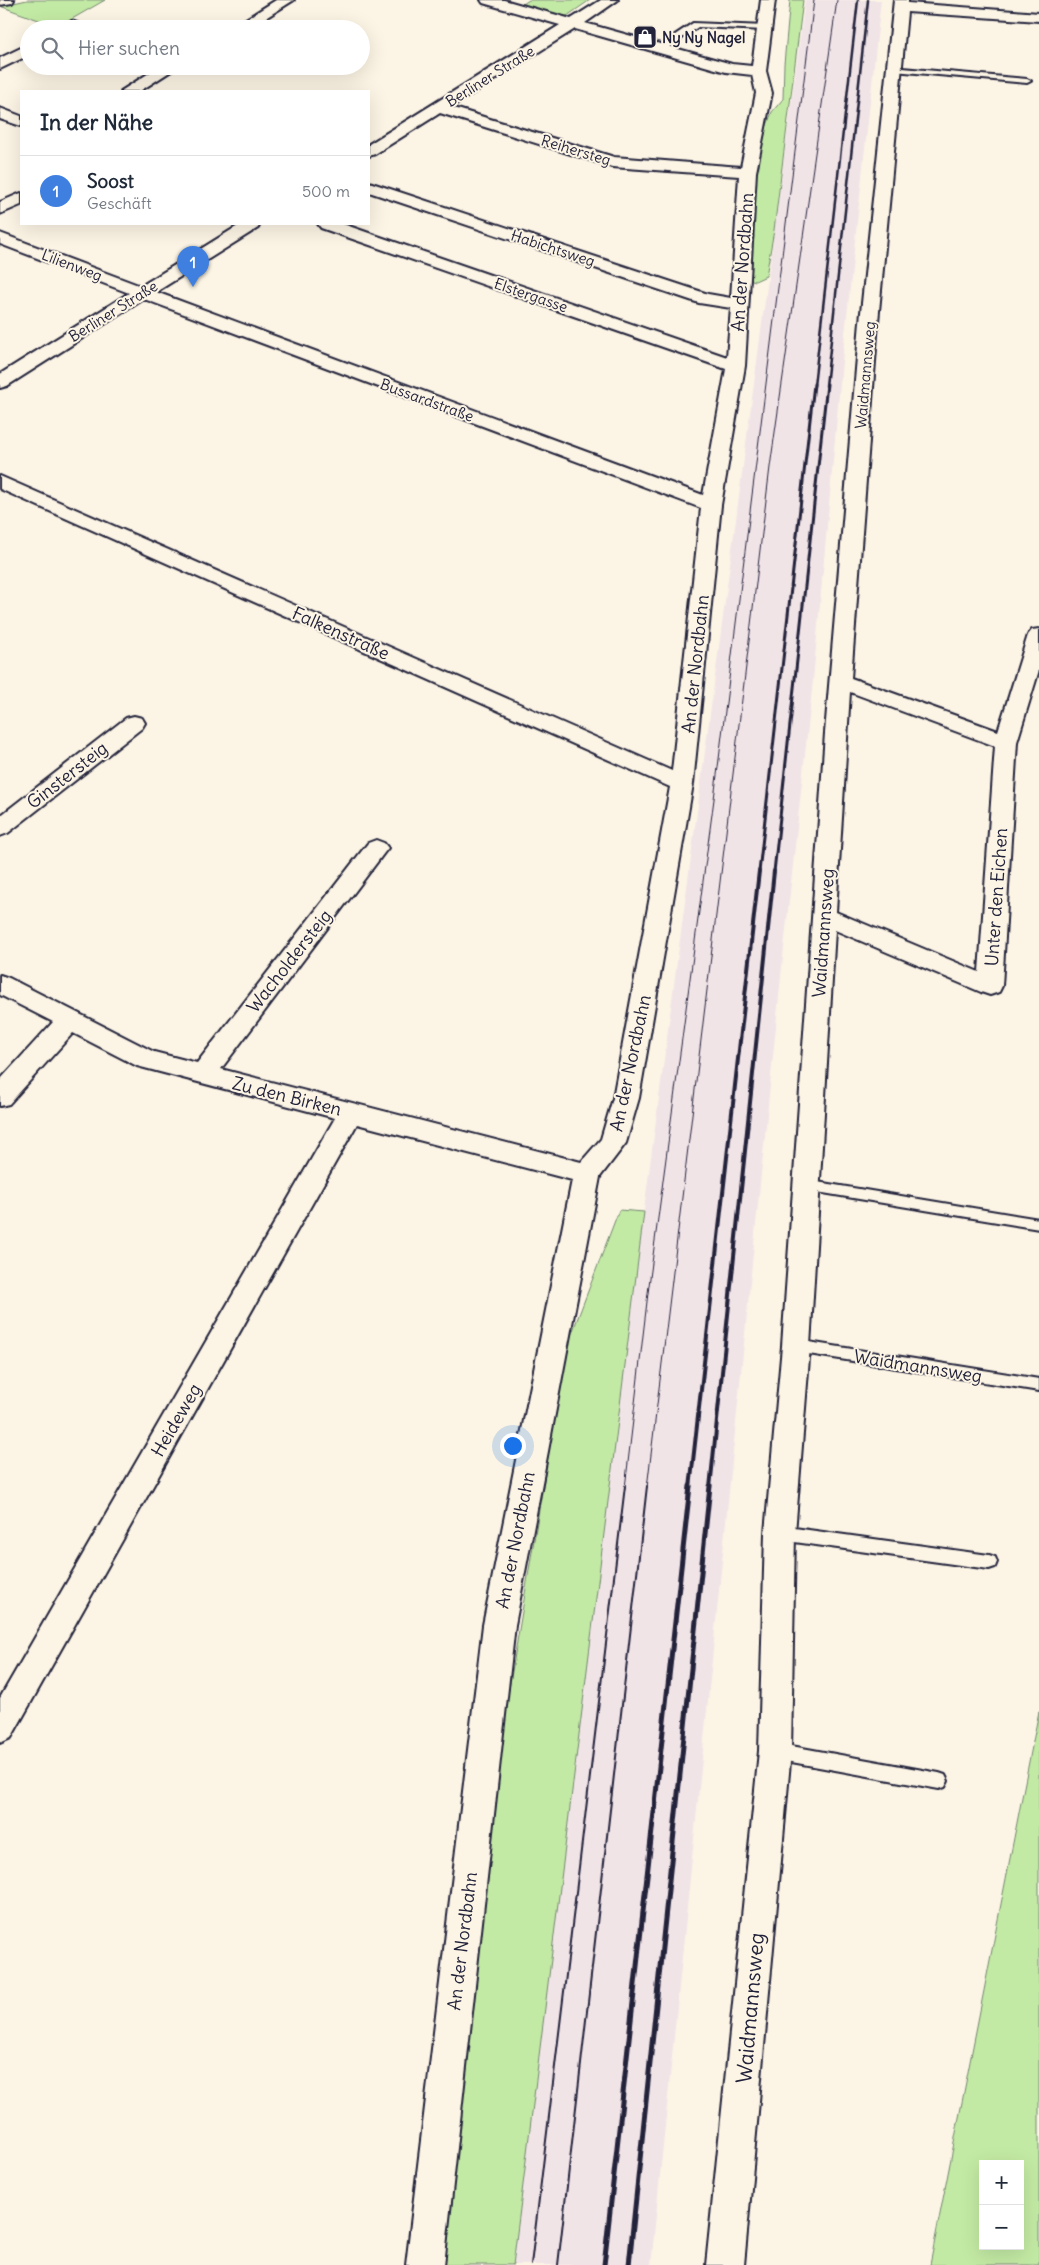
<!DOCTYPE html>
<html lang="de">
<meta charset="utf-8">
<style>
body{margin:0;font-family:Delius,sans-serif;background:#f6f6f7;color:#1f2937}
.controls{position:absolute;right:15px;bottom:15px;display:grid;overflow:hidden;border-radius:0px;box-shadow:0 5px 20px #0002}
.controls button{width:45px;height:45px;display:grid;place-items:center;padding:0;border:0;border-bottom:1px solid #e0e1e3;background:#fff;color:#1f2937;font:25px sans-serif}
.you{position:absolute;left:512px;top:1445px;width:18px;height:18px;margin:-12px;border:4px solid #fff;border-radius:50%;background:#1a73e8;box-shadow:0 0 0 8px #1a73e833}
.badge{display:grid;place-items:center;width:32px;height:32px;border-radius:50%;background:#22223b;color:#fff;font-size:16px;font-weight:700}
.pin{position:absolute;translate:-50% -41px;filter:drop-shadow(0 1px 2px #0008)}
.pin::after{content:'';position:absolute;top:26px;width:18px;height:15px;background:inherit;clip-path:polygon(0 0,100% 0,50% 100%)}
.list{margin:0;padding:0;list-style:none}
h2{display:flex;justify-content:space-between;align-items:center;height:65px;margin:0;padding:0 20px;font-size:21px}
h2 small{font-size:16px;font-weight:400;color:#747a83}
.list li{display:grid;grid-template-columns:32px 1fr auto;gap:15px;align-items:center;box-sizing:border-box;height:70px;padding:0 20px;border-top:1px solid #e0e1e3}
.list b{display:block;font-size:19px;white-space:nowrap}
.list p{margin:0;font-size:16px;white-space:nowrap;color:#747a83}
.list em{font-size:16px;font-style:normal;color:#747a83}
.icon{flex:none;width:28px;height:28px;fill:none;stroke:currentColor;stroke-width:2;stroke-linecap:round;stroke-linejoin:round}
.map{position:relative;flex:none;width:1039px;height:2265px;overflow:hidden}
.search{position:absolute;background:#fff;box-shadow:0 5px 20px #0002;left:20px;top:20px;width:350px;height:55px;display:flex;align-items:center;gap:12px;box-sizing:border-box;padding:0 18px;border-radius:28px;color:#747a83;font-size:19px}
.panel{position:absolute;background:#fff;box-shadow:0 5px 20px #0002;left:20px;top:90px;width:350px;height:135px;border-radius:0px}
.map>svg:first-child{display:block}
.built{fill:#f1e4e7}
.green{fill:#c3eaa4;stroke:#728670;fill-rule:evenodd}
.lines{fill:none;stroke-linecap:round;stroke-linejoin:round}
.service-casing{stroke:#22223b;stroke-width:4}
.minor-casing{stroke:#22223b;stroke-width:4}
.service{fill:#fcf5e5;fill-rule:evenodd}
.minor{fill:#fcf5e5;fill-rule:evenodd}
.tram-far1{stroke:#22223b;stroke-width:1}
.tram{stroke:#22223b;stroke-width:2}
.rail-far3{stroke:#22223b;stroke-width:2.5}
.rail-far2{stroke:#22223b;stroke-width:3}
.rail-far1{stroke:#22223b;stroke-width:4}
.rail{stroke:#22223b;stroke-width:5}
.labels{text-anchor:middle;dominant-baseline:central;stroke-width:4;stroke-linejoin:round;paint-order:stroke}
.far-poi-label{font-size:15px;font-weight:bold;fill:#22223b;stroke:#fcf5e5;text-anchor:start}
.far-street-label{font-size:15px;fill:#22223b;stroke:#fcf5e5}
.street-label{font-size:18px;fill:#22223b;stroke:#fcf5e5}
.near-street-label{font-size:21px;fill:#22223b;stroke:#fcf5e5}
</style>
<div class="map">
<svg width="1039" height="2265" viewBox="0 0 1039 2265">
<rect width="100%" height="100%" fill="#fcf5e5"/>
<filter id="ink" filterUnits="userSpaceOnUse"><feTurbulence type="fractalNoise" baseFrequency=".02" numOctaves="2"/><feDisplacementMap in="SourceGraphic" scale="10" xChannelSelector="R" yChannelSelector="G"/><feConvolveMatrix kernelMatrix="1 2 1 2 8 2 1 2 1" color-interpolation-filters="sRGB"/></filter>
<g filter="url(#ink)">
<path class="built" d="M 805,0 L 881,0 L 842,362 L 813,681 L 783,957 L 651,2265 L 513,2265 L 640,1240 Z"/>
<g class="green">
<path d="M 27,0 L 105,0 L 58,27 L 0,6 Z"/>
<path d="M 529,0 L 590,0 L 567,16 L 559,17 L 520,6 Z"/>
<path d="M 790,0 L 803,0 L 774,230 L 766,276 L 755,281 L 744,277 L 754,237 L 751,222 L 753,178 L 759,167 L 761,141 L 772,112 L 783,99 L 784,64 Z"/>
<path d="M 619,1210 L 644,1212 L 513,2265 L 409,2265 L 491,1797 L 566,1349 Z"/>
<path d="M 1039,1711 L 1039,2265 L 930,2265 ZM 983,2164 L 1020,2164 L 1020,2246 L 983,2246 Z"/>
</g>
<g class="lines">
<g class="service-casing">
<g id="service">
<path d="M 693,23 L 765,26 L 769,28 L 765,30 L 698,27 L 663,51 L 657,51 L 657,47 Z"/>
<path d="M 891,67 L 1027,79 L 1031,81 L 1027,83 L 894,71 L 890,69 Z"/>
<path d="M 805,1180 L 1039,1219 L 1039,1229 L 805,1190 L 800,1189 L 798,1185 L 800,1181 Z"/>
<path d="M 796,1340 L 1039,1379 L 1039,1391 L 796,1352 L 791,1350 L 789,1346 L 791,1342 Z"/>
<path d="M 780,1526 L 989,1555 L 995,1557 L 997,1562 L 995,1567 L 989,1569 L 780,1540 L 774,1538 L 772,1533 L 774,1528 Z"/>
<path d="M 775,1743 L 939,1773 L 945,1775 L 948,1781 L 945,1787 L 939,1789 L 775,1759 L 769,1757 L 766,1751 L 769,1745 Z"/>
</g>
</g>
<g class="minor-casing">
<g id="minor">
<path d="M 0,0 L 14,0 L 12,3 L 0,5 Z"/>
<path d="M 276,0 L 294,0 L 248,29 L 230,29 Z"/>
<path d="M 481,0 L 504,0 L 571,19 L 601,0 L 618,0 L 585,23 L 732,64 L 752,66 L 761,0 L 775,0 L 766,71 L 772,93 L 756,172 L 745,366 L 721,505 L 693,784 L 639,1098 L 626,1143 L 600,1177 L 515,1625 L 444,2265 L 406,2265 L 483,1625 L 572,1180 L 357,1124 L 11,1738 L 0,1743 L 0,1698 L 335,1118 L 137,1066 L 73,1033 L 9,1104 L 0,1106 L 0,1080 L 53,1022 L 0,995 L 0,975 L 9,978 L 154,1052 L 197,1063 L 368,843 L 376,840 L 384,843 L 388,848 L 384,853 L 221,1069 L 581,1162 L 601,1139 L 613,1098 L 670,787 L 0,489 L 0,476 L 672,771 L 701,508 L 144,299 L 7,386 L 0,388 L 0,374 L 129,293 L 0,244 L 0,233 L 141,286 L 241,224 L 260,224 L 258,228 L 156,292 L 703,495 L 726,369 L 321,228 L 318,224 L 343,224 L 727,357 L 731,308 L 699,303 L 369,192 L 369,182 L 708,294 L 731,298 L 739,176 L 612,167 L 440,113 L 375,154 L 369,156 L 369,144 L 560,25 L 483,3 ZM 575,29 L 726,72 L 752,75 L 756,93 L 741,167 L 614,157 L 451,107 Z"/>
<path d="M 894,0 L 908,0 L 908,3 L 1039,13 L 1039,21 L 907,12 L 878,322 L 851,678 L 998,731 L 1028,635 L 1032,630 L 1039,629 L 1039,670 L 1017,742 L 1002,986 L 999,992 L 990,995 L 981,992 L 835,930 L 810,1346 L 795,1533 L 791,1751 L 744,2265 L 706,2265 L 759,1751 L 765,1533 L 782,1346 L 825,733 L 860,322 ZM 850,692 L 995,746 L 979,972 L 836,912 Z"/>
<path d="M 72,21 L 85,26 L 87,29 L 60,29 Z"/>
<path d="M 29,44 L 29,55 L 0,69 L 0,58 Z"/>
<path d="M 160,66 L 179,66 L 140,91 L 121,91 Z"/>
<path d="M 0,108 L 21,116 L 21,126 L 0,119 Z"/>
<path d="M 21,193 L 21,205 L 0,214 L 0,202 Z"/>
<path d="M 134,716 L 142,718 L 145,723 L 142,728 L 8,833 L 0,836 L 0,816 L 126,718 Z"/>
</g>
</g>
<use href="#service" class="service"/>
<use href="#minor" class="minor"/>
<g class="tram-far1">
<path d="M 625,1488 L 648,1293 L 714,799 L 814,0"/>
<path d="M 647,1488 L 770,467 L 837,0"/>
</g>
<g class="tram">
<path d="M 531,2265 L 625,1486"/>
<path d="M 558,2265 L 647,1486"/>
</g>
<g class="rail-far3">
<path d="M 814,386 L 858,0"/>
<path d="M 826,386 L 868,0"/>
</g>
<g class="rail-far2">
<path d="M 759,872 L 814,384"/>
<path d="M 774,872 L 827,384"/>
</g>
<g class="rail-far1">
<path d="M 690,1488 L 759,871"/>
<path d="M 710,1488 L 774,871"/>
</g>
<g class="rail">
<path d="M 604,2265 L 690,1486"/>
<path d="M 629,2265 L 710,1486"/>
</g>
</g>
</g>
<defs>
<g id="shop-square" transform="scale(1.25)"><rect x="-9" y="-9" width="18" height="18" rx="4" fill="#22223b" stroke="#fcf5e5"/><path d="M-5-2.5h2.3a2.7 3.5 0 0 1 5.4 0H5L5.5 6h-11ZM-1.5-2.5h3a1.5 2.3 0 0 0-3 0Z" fill="#fff"/></g>
</defs>
<g fill-rule="evenodd">
<use href="#shop-square" x="645" y="37"/>
</g>
<g class="labels">
<g class="far-poi-label">
<text x="662" y="37">Ny Ny Nagel</text>
</g>
<g class="far-street-label">
<text transform="translate(490 76) rotate(-32)">Berliner Straße</text>
<text transform="translate(576 150) rotate(17)">Reihersteg</text>
<text transform="translate(553 248) rotate(18)">Habichtsweg</text>
<text transform="translate(72 265) rotate(21)">Lilienweg</text>
<text transform="translate(531 295) rotate(19)">Elstergasse</text>
<text transform="translate(113 311) rotate(-32)">Berliner Straße</text>
<text transform="translate(865 375) rotate(-85)">Waidmannsweg</text>
<text transform="translate(427 400) rotate(20)">Bussardstraße</text>
</g>
<g class="street-label">
<text transform="translate(742 262) rotate(-86)">An der Nordbahn</text>
<text transform="translate(341 633) rotate(24)">Falkenstraße</text>
<text transform="translate(695 664) rotate(-84)">An der Nordbahn</text>
<text transform="translate(67 775) rotate(-38)">Ginstersteig</text>
<text transform="translate(996 897) rotate(-86)">Unter den Eichen</text>
<text transform="translate(823 933) rotate(-86)">Waidmannsweg</text>
<text transform="translate(289 961) rotate(-52)">Wacholdersteig</text>
<text transform="translate(630 1063) rotate(-78)">An der Nordbahn</text>
<text transform="translate(287 1096) rotate(14)">Zu den Birken</text>
<text transform="translate(918 1366) rotate(9)">Waidmannsweg</text>
<text transform="translate(176 1420) rotate(-60)">Heideweg</text>
<text transform="translate(515 1540) rotate(-79)">An der Nordbahn</text>
<text transform="translate(462 1941) rotate(-83)">An der Nordbahn</text>
</g>
<g class="near-street-label">
<text transform="translate(750 2008) rotate(-85)">Waidmannsweg</text>
</g>
</g>
</svg>
<div class="controls">
<button>+</button>
<button>−</button>
</div>
<div class="you"></div>
<div class="pin badge" style="left:193px;top:287px;background:#3f7fe0">1</div>
<div class="search"><svg class="icon" aria-label="search" viewBox="0 0 24 24"><circle cx="10" cy="10" r="6"/><path d="M15 15l6 6"/></svg>Hier suchen</div>
<section class="panel">
<h2>In der Nähe<small></small></h2>
<ul class="list">
<li><span class="badge" style="background:#3f7fe0">1</span><div><b>Soost</b><p>Geschäft</p></div><em>500 m</em></li>
</ul>
</section>
</div>
